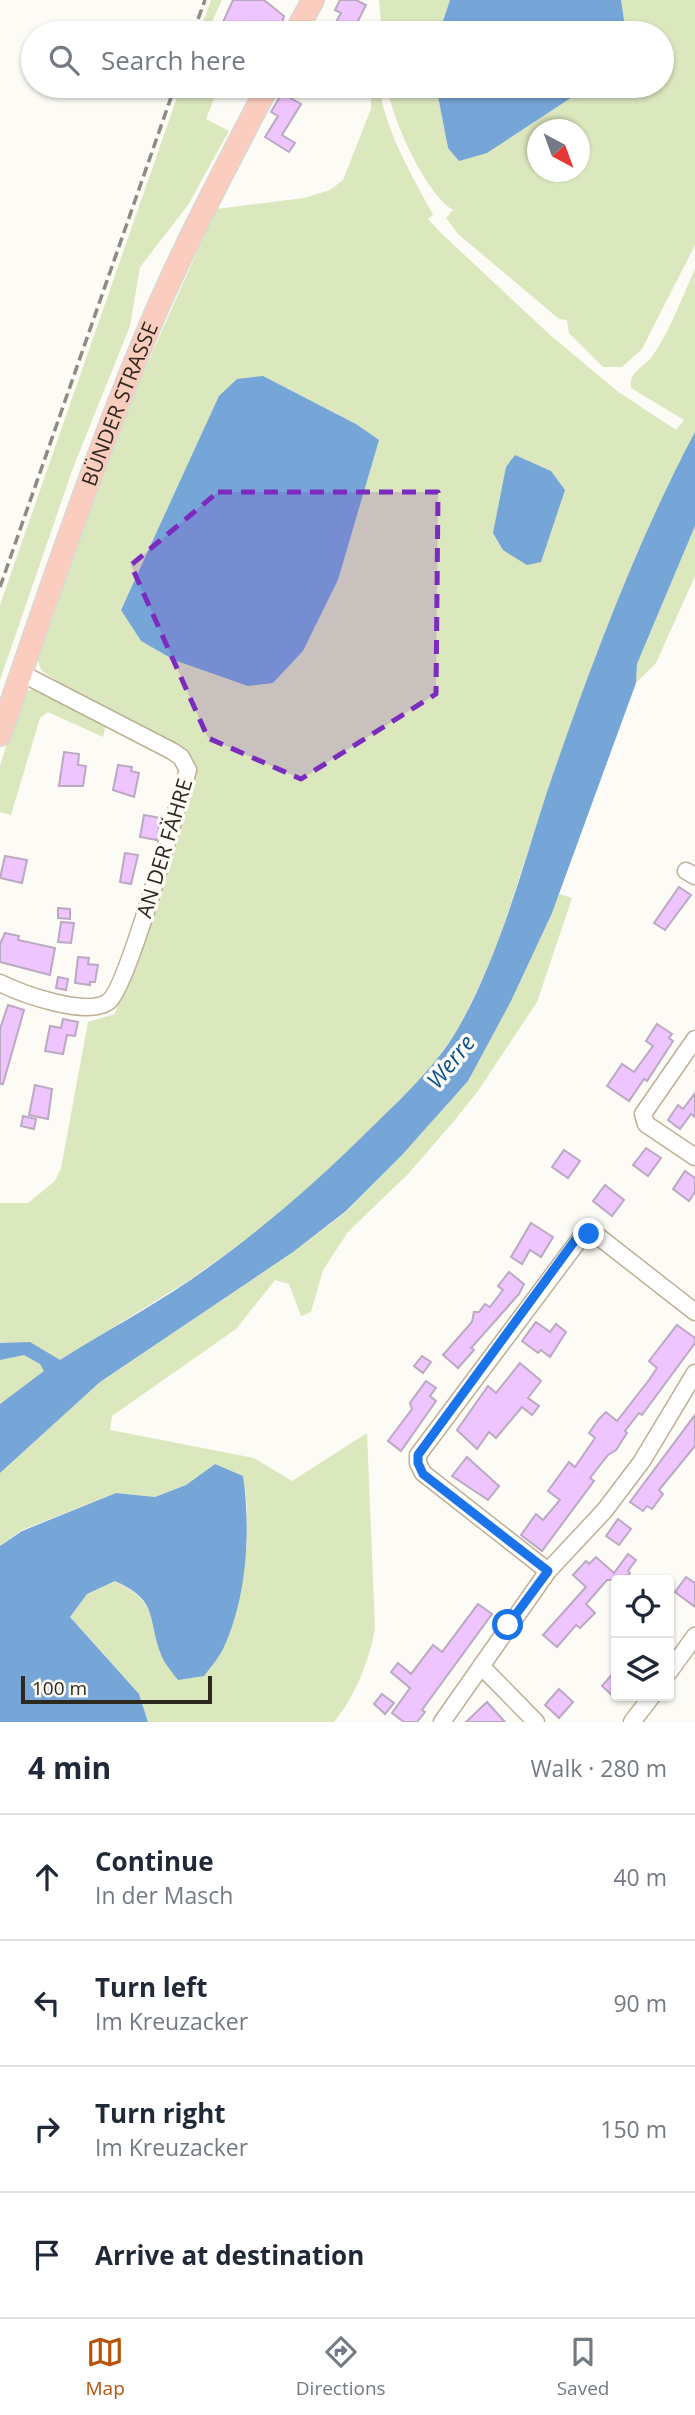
<!DOCTYPE html>
<meta charset="utf-8">
<style>
body{margin:0;font-family:"Open Sans",sans-serif;background:#f2f2f3;color:#1f2937}
.controls{position:absolute;right:21px;bottom:21px;display:grid;overflow:hidden;border-radius:7px;box-shadow:0 2px 5px #0004}
.controls button{width:63px;height:63px;display:grid;place-items:center;padding:0;border:0;border-bottom:2px solid #e0e1e3;background:#fff;color:#1f2937;font:35px sans-serif}
.compass{position:absolute;left:527px;top:119px;width:63px;height:63px;border-radius:50%;background:#fff;box-shadow:0 2px 5px #0004;rotate:139deg}
.scale{position:absolute;left:21px;bottom:18px;width:191px;box-sizing:border-box;padding-left:7px;border:4px solid #2e291e;border-top:0;font-size:19px;line-height:24px;white-space:nowrap;color:#2e291e;-webkit-text-stroke:5px #fdfbf5;paint-order:stroke}
.stop{position:absolute;width:21px;height:21px;margin:-16px;border:5px solid #1a73e8;border-radius:50%;background:#fff}
.stop.end{background:#1a73e8;border-color:#fff;box-shadow:0 2px 7px #0008}
.list{margin:0;padding:0;list-style:none}
h2{display:flex;justify-content:space-between;align-items:center;height:91px;margin:0;padding:0 28px;font-size:30px}
h2 small{font-size:23px;font-weight:400;color:#747a83}
.list li{display:grid;grid-template-columns:46px 1fr auto;gap:21px;align-items:center;box-sizing:border-box;height:126px;padding:0 28px;border-top:2px solid #e0e1e3}
.list b{display:block;font-size:26px;white-space:nowrap}
.list p{margin:0;font-size:23px;white-space:nowrap;color:#747a83}
.list em{font-size:23px;font-style:normal;color:#747a83}
.icon{flex:none;width:38px;height:38px;fill:none;stroke:currentColor;stroke-width:2;stroke-linecap:round;stroke-linejoin:round}
.map{position:relative;flex:none;width:695px;height:1722px;overflow:hidden}
.search{position:absolute;background:#fff;box-shadow:0 2px 5px #0004;left:21px;right:21px;top:21px;height:77px;display:flex;align-items:center;gap:18px;box-sizing:border-box;padding:0 24px;border-radius:38px;color:#747a83;font-size:26px}
.sheet{height:595px;background:#fff}
nav{display:flex;justify-content:space-around;align-items:center;box-sizing:border-box;height:98px;border-top:2px solid #e0e1e3;background:#fff;font-size:19px;color:#747a83}
nav a{display:grid;justify-items:center;gap:4px}
nav .on{color:#b45309}
.map>svg:first-child{display:block}
.green{fill:#dbe7bd;fill-rule:evenodd}
.water{fill:#76a5d8}
.building{fill:#efc5ff;stroke:#bba9c2;stroke-width:2}
.lines{fill:none;stroke-linecap:round;stroke-linejoin:round}
.minor-casing{stroke:#bdb095;stroke-width:19}
.major-casing{stroke:#d9d8d6;stroke-width:24}
.minor{stroke:#fff;stroke-width:16}
.major{stroke:#fbcdbe;stroke-width:21}
.rail{stroke:#8e8b82;stroke-width:3.5;stroke-dasharray:10 5;stroke-linecap:butt}
.route{stroke:#1a73e8;stroke-width:9}
.marked{fill:#7b2cbf;fill-opacity:0.2;stroke:#7b2cbf;stroke-width:5;stroke-dasharray:14 9;stroke-linejoin:round}
.labels{text-anchor:middle;dominant-baseline:central;stroke-width:7;stroke-linejoin:round;paint-order:stroke}
.street-label{font-size:21px;fill:#2e291e;stroke:#fdfbf5}
.water-label{font-size:23px;font-style:italic;fill:#0b5290;stroke:#fdfbf5}
</style>
<div class="map">
<svg width="695" height="1722" viewBox="0 0 695 1722">
<rect width="100%" height="100%" fill="#fdfbf5"/>
<g class="green">
<path d="M 211,0 L 222,0 L 207,33 L 199,33 Z"/>
<path d="M 379,0 L 450,0 L 439,33 L 382,33 Z"/>
<path d="M 621,0 L 695,0 L 695,245 L 642,349 L 622,367 L 603,367 L 569,333 L 567,320 L 559,319 L 458,234 L 446,218 L 453,210 C 425,193 392,119 387,86 L 436,86 L 448,148 L 487,153 L 589,86 L 662,86 L 662,33 L 626,33 ZM 538,130 L 580,130 L 580,172 L 538,172 Z"/>
<path d="M 181,86 L 219,86 L 206,119 L 229,131 L 188,205 L 140,267 L 130,326 L 73,468 L 0,680 L 0,605 Z"/>
<path d="M 371,86 L 379,86 C 386,133 411,173 433,215 L 428,219 L 441,233 L 549,334 L 617,391 L 676,430 L 684,420 L 631,388 C 629,371 642,369 651,358 C 670,332 682,297 695,269 L 695,432 L 643,542 L 609,627 L 552,778 L 494,955 L 460,1026 L 428,1072 L 309,1189 L 262,1228 L 188,1281 L 60,1360 L 0,1404 L 0,1203 L 28,1203 L 55,1181 L 61,1168 L 88,1022 L 115,1014 L 191,768 L 108,715 L 103,737 L 48,712 L 40,718 L 11,815 L 0,812 L 0,766 L 23,692 L 58,682 L 41,670 L 38,660 L 114,439 L 216,209 L 304,198 L 330,190 L 343,180 L 371,109 ZM 263,376 L 356,424 L 378,441 L 338,580 L 303,651 L 273,683 L 174,660 L 141,641 L 121,609 L 168,510 Z"/>
<path d="M 695,526 L 695,576 L 656,663 L 636,683 L 637,664 Z"/>
<path d="M 559,894 L 572,898 L 537,1002 L 478,1091 L 454,1121 L 409,1173 L 348,1232 L 323,1270 L 311,1312 L 301,1316 L 289,1284 L 275,1280 L 236,1329 L 112,1416 L 110,1430 L 254,1458 L 292,1481 L 367,1433 L 375,1628 C 370,1659 355,1697 334,1722 L 148,1722 L 139,1694 L 70,1617 L 87,1594 L 115,1581 C 152,1599 153,1616 160,1654 L 247,1547 L 247,1506 L 243,1476 L 215,1464 L 186,1485 L 155,1497 L 116,1493 L 22,1530 L 0,1546 L 0,1473 L 100,1382 L 293,1252 L 347,1211 L 402,1155 L 468,1081 Z"/>
</g>
<g class="water">
<path d="M 450,0 L 621,0 L 626,33 L 439,33 Z"/>
<path d="M 436,86 L 589,86 L 487,153 L 459,161 L 448,148 Z"/>
<path d="M 263,376 L 356,424 L 379,440 L 338,580 L 303,651 L 273,683 L 248,686 L 174,660 L 141,641 L 121,610 L 219,396 L 237,379 Z"/>
<path d="M 695,432 L 695,526 L 637,664 L 636,683 L 552,913 L 511,1001 L 468,1081 L 402,1155 L 346,1211 L 293,1252 L 100,1382 L 0,1473 L 0,1404 L 44,1371 L 40,1364 L 24,1355 L 0,1360 L 0,1343 L 30,1342 L 60,1360 C 102,1333 148,1309 189,1281 C 256,1235 316,1183 373,1126 C 405,1095 438,1064 460,1025 C 501,951 522,868 548,789 C 589,670 636,543 695,432 Z"/>
<path d="M 515,455 L 551,471 L 565,490 L 541,562 L 527,565 L 503,550 L 493,533 L 506,467 Z"/>
<path d="M 215,1464 L 243,1476 C 251,1530 247,1599 223,1649 C 218,1659 210,1668 204,1676 L 178,1680 C 172,1672 163,1662 160,1652 C 148,1615 157,1600 115,1581 L 87,1594 L 70,1617 L 139,1694 L 148,1722 L 0,1722 L 0,1546 L 22,1531 L 116,1493 L 155,1497 L 186,1485 Z"/>
</g>
<g class="building">
<path d="M 233,0 L 264,0 L 284,16 L 280,30 L 277,29 L 275,33 L 218,33 Z"/>
<path d="M 340,0 L 356,0 L 366,5 L 352,33 L 330,33 L 341,13 L 335,10 Z"/>
<path d="M 282,93 L 301,104 L 282,135 L 295,143 L 289,152 L 265,137 L 278,116 L 271,112 Z"/>
<path d="M 64,752 L 79,754 L 78,765 L 86,766 L 83,786 L 59,786 Z"/>
<path d="M 118,765 L 132,767 L 131,771 L 139,773 L 134,797 L 113,790 Z"/>
<path d="M 144,815 L 161,818 L 157,840 L 140,837 Z"/>
<path d="M 125,853 L 138,855 L 131,884 L 120,882 Z"/>
<path d="M 5,856 L 27,860 L 22,883 L 0,878 Z"/>
<path d="M 679,887 L 691,895 L 665,930 L 654,923 Z"/>
<path d="M 58,908 L 70,909 L 70,919 L 58,918 Z"/>
<path d="M 61,922 L 74,923 L 71,943 L 58,942 Z"/>
<path d="M 5,933 L 19,936 L 18,940 L 55,948 L 50,975 L 0,962 L 0,944 Z"/>
<path d="M 78,957 L 89,958 L 88,964 L 98,965 L 95,982 L 90,982 L 90,985 L 75,983 Z"/>
<path d="M 58,977 L 68,979 L 66,990 L 56,988 Z"/>
<path d="M 8,1005 L 24,1010 L 3,1084 L 0,1084 L 0,1029 Z"/>
<path d="M 63,1019 L 78,1022 L 75,1036 L 67,1035 L 63,1054 L 45,1051 L 50,1026 L 61,1028 Z"/>
<path d="M 657,1024 L 672,1034 L 669,1038 L 673,1041 L 647,1081 L 644,1079 L 629,1101 L 607,1086 L 622,1064 L 634,1072 L 653,1046 L 646,1041 Z"/>
<path d="M 35,1085 L 52,1089 L 48,1119 L 29,1115 Z"/>
<path d="M 695,1093 L 695,1117 L 691,1114 L 680,1129 L 668,1120 L 678,1105 L 683,1109 Z"/>
<path d="M 23,1116 L 36,1119 L 34,1129 L 21,1126 Z"/>
<path d="M 646,1148 L 661,1158 L 648,1176 L 633,1165 Z"/>
<path d="M 564,1150 L 580,1161 L 568,1178 L 552,1167 Z"/>
<path d="M 685,1171 L 695,1178 L 695,1192 L 689,1201 L 673,1189 Z"/>
<path d="M 605,1185 L 624,1200 L 612,1216 L 593,1201 Z"/>
<path d="M 531,1223 L 553,1237 L 541,1257 L 530,1250 L 522,1264 L 511,1257 Z"/>
<path d="M 509,1272 L 524,1284 L 519,1294 L 471,1348 L 474,1350 L 458,1368 L 443,1355 L 472,1322 L 474,1312 L 479,1312 L 485,1304 L 490,1307 L 503,1290 L 498,1286 Z"/>
<path d="M 536,1322 L 550,1332 L 556,1324 L 566,1332 L 550,1357 L 541,1350 L 538,1353 L 522,1341 Z"/>
<path d="M 677,1325 L 695,1338 L 695,1343 L 642,1415 L 639,1413 L 625,1431 L 627,1433 L 616,1450 L 608,1455 L 590,1478 L 594,1481 L 542,1551 L 521,1535 L 536,1514 L 543,1520 L 560,1500 L 548,1491 L 569,1462 L 575,1467 L 595,1438 L 589,1433 L 599,1419 L 606,1412 L 617,1421 L 649,1380 L 657,1368 L 649,1361 Z"/>
<path d="M 422,1356 L 431,1362 L 423,1373 L 414,1366 Z"/>
<path d="M 520,1363 L 541,1381 L 528,1398 L 539,1406 L 532,1415 L 522,1407 L 496,1438 L 489,1432 L 477,1449 L 457,1430 L 488,1386 L 496,1393 Z"/>
<path d="M 426,1381 L 436,1388 L 430,1396 L 436,1401 L 401,1451 L 388,1441 L 412,1409 L 410,1403 Z"/>
<path d="M 695,1415 L 695,1446 L 659,1490 L 663,1494 L 652,1509 L 647,1506 L 643,1511 L 630,1502 Z"/>
<path d="M 467,1457 L 499,1486 L 488,1500 L 452,1476 Z"/>
<path d="M 618,1519 L 631,1529 L 619,1545 L 606,1536 Z"/>
<path d="M 628,1554 L 636,1560 L 628,1571 L 630,1573 L 624,1580 L 607,1580 L 586,1604 L 595,1613 L 580,1628 L 576,1625 L 557,1647 L 543,1635 L 586,1587 L 573,1575 L 586,1561 L 589,1564 L 596,1557 L 614,1573 Z"/>
<path d="M 686,1577 L 695,1583 L 695,1607 L 675,1592 Z"/>
<path d="M 478,1604 L 492,1614 L 422,1710 L 425,1712 L 417,1722 L 404,1722 L 392,1713 L 410,1688 L 391,1672 L 398,1663 L 411,1674 L 433,1645 L 442,1652 Z"/>
<path d="M 616,1670 L 616,1699 L 602,1686 Z"/>
<path d="M 559,1689 L 573,1702 L 559,1718 L 545,1705 Z"/>
<path d="M 382,1694 L 394,1703 L 385,1714 L 374,1704 Z"/>
<path d="M 487,1702 L 505,1722 L 466,1722 Z"/>
</g>
<g class="lines">
<g class="minor-casing">
<g id="minor">
<path d="M 686,871 L 695,876"/>
<path d="M 0,983 C 22,994 86,1017 108,1002 C 128,989 177,805 188,770 L 181,757 L 172,751 L 21,673"/>
<path d="M 695,1039 L 643,1114 L 646,1124 L 695,1157"/>
<path d="M 548,1571 L 423,1473 L 418,1463 L 418,1455 L 582,1236 L 599,1237 L 695,1312"/>
<path d="M 481,1666 L 536,1722"/>
<path d="M 669,1672 L 695,1636"/>
<path d="M 442,1722 L 548,1571 L 605,1510 L 642,1461 L 695,1373"/>
<path d="M 632,1722 L 652,1696"/>
</g>
</g>
<g class="major-casing">
<g id="major">
<path d="M 295,33 L 313,0"/>
<path id="s1" d="M 0,735 C 47,598 93,461 149,328 C 184,245 227,165 268,86"/>
</g>
</g>
<use href="#minor" class="minor"/>
<use href="#major" class="major"/>
<g class="rail">
<path d="M 193,33 L 205,0"/>
<path d="M 0,587 L 175,86"/>
</g>
</g>
<g class="lines">
<path class="route" d="M 508,1625 L 548,1571 L 423,1474 L 418,1463 L 418,1455 L 576,1239 L 589,1234"/>
</g>
<path class="marked" d="M 218,492 L 438,492 L 436,694 L 301,779 L 208,738 L 131,565 Z"/>
<g class="labels">
<g class="street-label">
<text stroke="none"><textPath href="#s1" startOffset="352">BÜNDER STRASSE</textPath></text>
<text transform="translate(164 848) rotate(-73)">AN DER FÄHRE</text>
</g>
<g class="water-label">
<text transform="translate(450 1061) rotate(-51)">Werre</text>
</g>
</g>
</svg>
<div class="controls">
<button><svg class="icon" aria-label="locate" viewBox="0 0 24 24"><circle cx="12" cy="12" r="6"/><path d="M12 2v4M12 18v4M2 12h4M18 12h4"/></svg></button>
<button><svg class="icon" aria-label="layers" viewBox="0 0 24 24"><path d="M12 4l9 5-9 5-9-5zM3 14l9 5 9-5"/></svg></button>
</div>
<svg class="compass" viewBox="-18 -18 36 36"><path d="M0-13l5 13h-10z" fill="#e53935"/><path d="M0 13l5-13h-10z" fill="#747a83"/></svg>
<div class="scale">100 m</div>
<div class="stop" style="left:508px;top:1625px"></div>
<div class="stop end" style="left:589px;top:1234px"></div>
<div class="search"><svg class="icon" aria-label="search" viewBox="0 0 24 24"><circle cx="10" cy="10" r="6"/><path d="M15 15l6 6"/></svg>Search here</div>
</div>
<section class="sheet">
<h2>4 min<small>Walk · 280 m</small></h2>
<ul class="list">
<li><svg class="icon" aria-label="ahead" viewBox="0 0 24 24"><path d="M12 20V5M6 11l6-6 6 6"/></svg><div><b>Continue</b><p>In der Masch</p></div><em>40 m</em></li>
<li><svg class="icon" aria-label="left" viewBox="0 0 24 24"><path d="M17 20v-9H6M10 6l-5 5 5 5"/></svg><div><b>Turn left</b><p>Im Kreuzacker</p></div><em>90 m</em></li>
<li><svg class="icon" aria-label="right" viewBox="0 0 24 24"><path d="M7 20v-9h11M14 6l5 5-5 5"/></svg><div><b>Turn right</b><p>Im Kreuzacker</p></div><em>150 m</em></li>
<li><svg class="icon" aria-label="arrive" viewBox="0 0 24 24"><path d="M6 21V4h12l-3 4 3 4H6"/></svg><div><b>Arrive at destination</b></div></li>
</ul>
</section>
<nav>
<a class="on"><svg class="icon" aria-label="map" viewBox="0 0 24 24"><path d="M3 6l6-2 6 2 6-2v14l-6 2-6-2-6 2zM9 4v14M15 6v14"/></svg>Map</a>
<a><svg class="icon" aria-label="directions" viewBox="0 0 24 24"><path d="M12 3l9 9-9 9-9-9zM9 14v-3h6M13 9l2 2-2 2"/></svg>Directions</a>
<a><svg class="icon" aria-label="saved" viewBox="0 0 24 24"><path d="M7 4h10v16l-5-4-5 4z"/></svg>Saved</a>
</nav>
